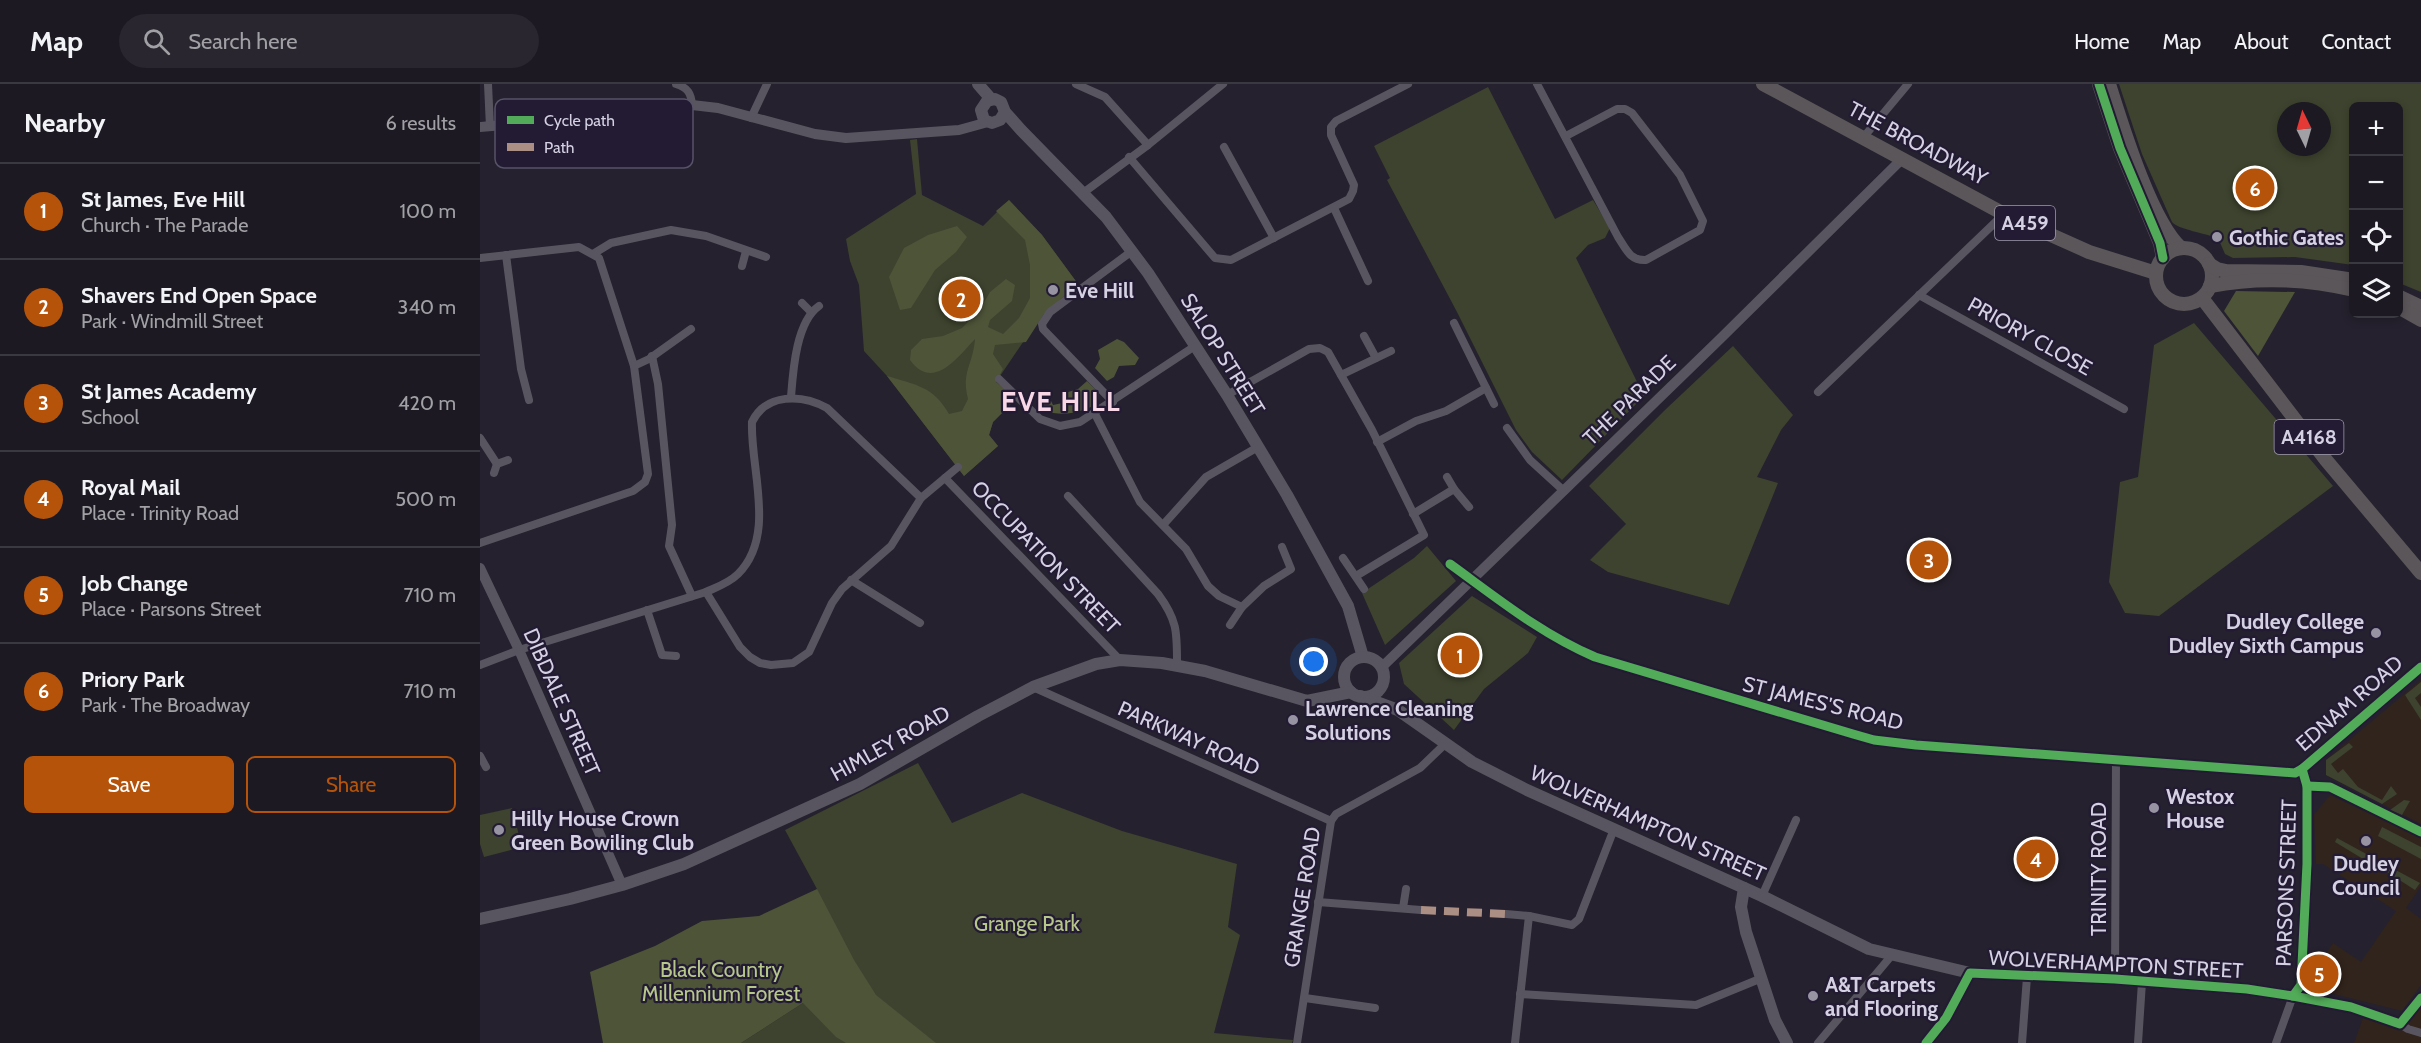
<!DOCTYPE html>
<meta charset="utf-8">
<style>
body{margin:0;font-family:Cabin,sans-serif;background:#29262f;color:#f1f3f6}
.controls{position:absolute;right:18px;top:18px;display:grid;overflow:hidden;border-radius:9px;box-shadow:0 3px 9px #0003}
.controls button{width:54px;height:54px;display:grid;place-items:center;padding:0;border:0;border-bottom:2px solid #3a3840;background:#1c1922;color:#f1f3f6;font:30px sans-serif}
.compass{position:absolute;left:1797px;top:18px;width:54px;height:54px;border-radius:50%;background:#1c1922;box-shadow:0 3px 9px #0003;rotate:355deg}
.you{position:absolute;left:834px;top:578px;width:21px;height:21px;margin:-15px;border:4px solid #fff;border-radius:50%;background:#1a73e8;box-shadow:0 0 0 9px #1a73e833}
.badge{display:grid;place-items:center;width:39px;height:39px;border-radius:50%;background:#b45309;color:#fff;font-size:20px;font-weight:700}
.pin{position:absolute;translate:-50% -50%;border:3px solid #fff;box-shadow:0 2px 6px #0006}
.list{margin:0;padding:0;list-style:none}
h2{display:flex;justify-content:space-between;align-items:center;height:78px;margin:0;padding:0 24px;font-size:26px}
h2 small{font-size:20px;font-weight:400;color:#a0a0a5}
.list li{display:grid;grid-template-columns:39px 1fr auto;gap:18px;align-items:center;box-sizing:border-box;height:96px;padding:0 24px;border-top:2px solid #3a3840}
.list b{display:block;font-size:22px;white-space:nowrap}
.list p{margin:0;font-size:20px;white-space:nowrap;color:#a0a0a5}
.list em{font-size:20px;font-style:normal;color:#a0a0a5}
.actions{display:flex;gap:12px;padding:18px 24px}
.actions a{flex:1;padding:14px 0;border:2px solid #b45309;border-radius:9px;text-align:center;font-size:21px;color:#b45309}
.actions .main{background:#b45309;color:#fff}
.icon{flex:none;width:33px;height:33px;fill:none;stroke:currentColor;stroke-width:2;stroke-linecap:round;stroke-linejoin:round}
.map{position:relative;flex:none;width:1941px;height:959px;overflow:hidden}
header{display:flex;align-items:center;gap:36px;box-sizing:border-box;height:84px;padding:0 30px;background:#1c1922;border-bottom:2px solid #3a3840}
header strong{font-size:28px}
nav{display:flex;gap:33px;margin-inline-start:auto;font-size:21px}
.search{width:420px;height:54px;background:#29262f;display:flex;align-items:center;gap:15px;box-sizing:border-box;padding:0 21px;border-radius:33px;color:#a0a0a5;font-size:22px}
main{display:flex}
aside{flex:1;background:#1c1922}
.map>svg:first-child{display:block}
.commercial{fill:#31241c}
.green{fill:#3d432e;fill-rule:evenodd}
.forest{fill:#4e5438}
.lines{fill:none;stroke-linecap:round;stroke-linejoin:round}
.minor{stroke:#585560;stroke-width:8}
.tertiary{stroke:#585560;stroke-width:10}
.secondary{stroke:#585560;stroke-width:12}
.primary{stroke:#5b5659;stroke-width:14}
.quiet{stroke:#ac8f84;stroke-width:8;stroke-dasharray:15 8;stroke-linecap:butt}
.cycleway-casing{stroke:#231b34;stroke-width:13}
.cycleway{stroke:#51ab58;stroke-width:9}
.poi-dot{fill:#9793a3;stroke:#231b34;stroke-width:2}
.labels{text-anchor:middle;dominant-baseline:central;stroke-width:4.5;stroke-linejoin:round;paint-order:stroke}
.shield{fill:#231b34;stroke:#a09aae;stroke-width:1.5}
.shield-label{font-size:20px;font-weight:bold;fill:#d5d1e2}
.street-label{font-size:21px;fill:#d5d1e2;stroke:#231b34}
.poi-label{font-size:21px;font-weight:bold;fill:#d5d1e2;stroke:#231b34;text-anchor:start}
.park-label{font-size:21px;fill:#b7c78a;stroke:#231b34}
.district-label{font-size:27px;font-weight:bold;letter-spacing:1.5px;fill:#f8d8e6;stroke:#231b34}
.key{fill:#231b34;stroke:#585268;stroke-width:1.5}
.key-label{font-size:16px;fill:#d5d1e2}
</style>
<header>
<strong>Map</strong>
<div class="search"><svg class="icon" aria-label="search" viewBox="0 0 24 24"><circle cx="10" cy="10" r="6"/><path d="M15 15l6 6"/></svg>Search here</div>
<nav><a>Home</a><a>Map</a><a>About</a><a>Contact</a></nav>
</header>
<main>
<aside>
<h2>Nearby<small>6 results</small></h2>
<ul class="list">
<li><span class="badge">1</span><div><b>St James, Eve Hill</b><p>Church · The Parade</p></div><em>100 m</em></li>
<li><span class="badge">2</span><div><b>Shavers End Open Space</b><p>Park · Windmill Street</p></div><em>340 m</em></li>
<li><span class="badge">3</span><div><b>St James Academy</b><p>School</p></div><em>420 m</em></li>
<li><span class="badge">4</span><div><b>Royal Mail</b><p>Place · Trinity Road</p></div><em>500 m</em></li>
<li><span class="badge">5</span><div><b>Job Change</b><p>Place · Parsons Street</p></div><em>710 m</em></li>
<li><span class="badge">6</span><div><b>Priory Park</b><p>Park · The Broadway</p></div><em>710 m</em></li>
</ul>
<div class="actions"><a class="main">Save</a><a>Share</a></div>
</aside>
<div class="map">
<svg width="1941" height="959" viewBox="0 0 1941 959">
<rect width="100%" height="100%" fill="#25212e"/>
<g class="commercial">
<path d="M 1941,596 L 1941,740 L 1846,691 L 1846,676 Z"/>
<path d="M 1850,711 L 1941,754 L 1941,802 L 1926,824 L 1941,835 L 1941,901 L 1922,927 L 1826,903 L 1832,872 L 1844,873 L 1853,859 L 1881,878 L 1916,827 L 1843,780 L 1836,780 L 1834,731 Z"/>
<path d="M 1941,922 L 1941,959 L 1874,959 L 1883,934 L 1918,945 L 1929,938 Z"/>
</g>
<g class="green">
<path d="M 1639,0 L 1941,0 L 1941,208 L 1919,199 L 1918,22 L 1874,22 L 1873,181 L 1815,173 L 1753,174 L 1745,170 L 1738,154 C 1727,150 1697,145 1692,138 L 1662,70 ZM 1806,27 L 1842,27 L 1842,63 L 1806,63 Z"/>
<path d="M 1008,3 L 1075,135 L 1113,116 L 1130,144 L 1125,154 L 1108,161 L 1096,174 L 1164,312 L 1082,396 L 1052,368 L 1036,346 L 977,228 L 907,96 L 910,94 L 894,62 Z"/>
<path d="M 437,55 L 442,111 L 503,142 L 529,116 L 562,151 L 598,200 L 564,230 L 554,242 L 516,298 L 536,315 L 513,338 L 509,351 L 518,362 L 484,392 L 407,292 L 384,267 L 379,201 L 370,177 L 366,155 L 436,110 L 430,56 Z"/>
<path d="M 1714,239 L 1853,402 L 1679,532 L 1645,529 L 1629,498 L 1640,398 L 1658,393 L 1674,261 Z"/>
<path d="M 1253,262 L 1313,331 L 1301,346 L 1277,393 L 1298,399 L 1249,521 L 1128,488 L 1110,476 L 1146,440 L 1109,402 L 1186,325 Z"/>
<path d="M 947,462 L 976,497 L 905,561 L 882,509 L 934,474 Z"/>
<path d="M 992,512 L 1057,553 L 1048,569 L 1004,605 L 974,646 L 924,600 L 919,579 Z"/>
<path d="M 1941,598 L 1941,609 L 1935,614 L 1941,623 L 1941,636 L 1925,611 Z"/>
<path d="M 1869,659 L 1873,663 L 1851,680 L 1858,689 L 1863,685 L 1878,703 L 1902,716 L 1911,702 L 1917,710 L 1902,720 L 1846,691 L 1846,676 Z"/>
<path d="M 438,679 L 472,739 L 542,709 L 642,747 L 757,780 L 748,843 L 760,851 L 734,949 L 813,956 L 812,959 L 261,959 L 323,919 L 337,805 L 305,746 Z"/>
<path d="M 1924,716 L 1930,717 L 1922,731 L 1910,726 Z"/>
<path d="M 32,724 L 42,763 L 4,773 L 0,760 L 0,731 Z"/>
<path d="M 1902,743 L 1941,763 L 1941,775 L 1898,752 Z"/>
<path d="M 1857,754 L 1901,778 L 1898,784 L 1855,758 Z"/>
<path d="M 1910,783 L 1940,799 L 1935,806 L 1907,788 Z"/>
</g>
<g class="forest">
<path d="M 529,116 L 562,151 L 598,200 L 564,230 L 546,258 L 515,261 L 513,270 L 523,285 L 516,298 L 536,315 L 513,338 L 509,351 L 518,362 L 484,392 L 407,292 C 436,301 453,302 469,330 L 482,327 L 488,315 C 481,288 493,281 495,255 C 478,273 453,308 430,276 L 431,266 L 442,255 L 463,252 L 482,244 L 499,227 L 510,208 L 526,195 L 535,201 L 532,217 L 510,236 L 508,243 L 523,250 L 539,234 L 550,214 L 550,181 L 545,156 L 516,127 Z"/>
<path d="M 477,142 L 487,153 L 476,168 L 455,186 L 431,224 L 420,226 L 409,193 L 424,164 L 448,151 Z"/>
<path d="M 1756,207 L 1815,208 L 1778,272 L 1744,227 Z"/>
<path d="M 637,255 L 644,258 L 659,274 L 655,281 L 639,282 L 634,293 L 627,297 L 615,284 L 620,275 L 618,266 Z"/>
<path d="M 607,297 L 619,309 L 618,320 C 600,328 583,334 564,326 L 561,320 L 571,317 L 573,321 L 587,318 L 585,309 L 598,305 Z"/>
<path d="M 337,805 L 374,876 L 396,911 L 456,959 L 366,959 L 356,953 L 323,919 L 261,959 L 123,959 L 110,888 L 175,862 L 222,837 L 279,832 Z"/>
</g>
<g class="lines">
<g class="minor">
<path d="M 8,0 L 10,43"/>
<path d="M 196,0 C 208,4 211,9 212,21"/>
<path d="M 596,0 L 625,13 L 668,61"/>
<path d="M 1057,0 L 1138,153 C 1146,165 1150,177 1166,176 L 1220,146 L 1223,137 L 1200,91 L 1152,29 L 1145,25 L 1137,25 L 1086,52"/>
<path d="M 271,34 L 287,0"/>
<path d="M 1382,55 L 1428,0"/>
<path d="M 744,63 L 794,154"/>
<path d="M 649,73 L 735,174 L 751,176 L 869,115 L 873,107 L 874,101 L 851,51 L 851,43 L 856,37 L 928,0"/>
<path d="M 603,109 L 668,61 L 743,0"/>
<path d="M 854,124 L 888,197"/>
<path d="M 113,170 L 131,159 L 191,146 L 226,152 L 286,173"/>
<path d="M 26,171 L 41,285 L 49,316"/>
<path d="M 0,174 L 99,163 L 119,174 L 154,282 L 168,390 L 165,398 L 153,407 L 0,459"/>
<path d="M 262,182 L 266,167"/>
<path d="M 1439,211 L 1644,325"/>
<path d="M 322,219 L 331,228"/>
<path d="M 974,239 L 1014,320"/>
<path d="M 884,252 L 896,274"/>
<path d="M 172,272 L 178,300 L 192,441 L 189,462 L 212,512"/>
<path d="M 154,282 L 169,275 L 211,245"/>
<path d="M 861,291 L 911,267"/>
<path d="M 519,295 L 560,335 L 580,342 L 600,338 L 715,262"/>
<path d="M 1338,308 L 1524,130"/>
<path d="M 747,311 L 829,265 L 840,264 L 848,268 L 892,346 L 944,451 L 876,492"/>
<path d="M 311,313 C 313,287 316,238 339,222"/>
<path d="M 633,318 L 563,245 L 562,240 L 570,228 L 652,167"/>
<path d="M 615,330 L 660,418 L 706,465 L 728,502 L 739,512 L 762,523 L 784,502 L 811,485 L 802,463"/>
<path d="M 1027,344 L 1050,376 L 1084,407"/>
<path d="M 0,354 L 17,380"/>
<path d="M 897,358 L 936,337 L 966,327 L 1006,304"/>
<path d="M 14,389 L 17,380 L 28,376"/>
<path d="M 465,394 L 640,576"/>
<path d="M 974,405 L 989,423"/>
<path d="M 588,412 L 678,510 C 698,537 697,549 697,582"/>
<path d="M 933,430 L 974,405 L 967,393"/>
<path d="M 683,441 L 726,393 L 778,363"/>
<path d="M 863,474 L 884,505"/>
<path d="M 371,496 L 440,539"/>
<path d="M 226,508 L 260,563 L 270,573 L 280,579 L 291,581 L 313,579 L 329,568 L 352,519 L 362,505 L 411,462 L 441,414 L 478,383"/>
<path d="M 167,526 L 182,571 L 196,572"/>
<path d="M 750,541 L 762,523"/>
<path d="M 0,581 L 39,566 L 226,508 C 237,503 249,499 258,490 C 297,451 270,385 272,338 C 286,309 322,310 347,324 L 441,414"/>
<path d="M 553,603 L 851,737"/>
<path d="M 0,672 L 6,683"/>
<path d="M 1827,702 L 1850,703 L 1941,748"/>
<path d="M 1282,812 L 1316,736"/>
<path d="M 838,818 L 941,826"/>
<path d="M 923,824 L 926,805"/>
<path d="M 1026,830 L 1049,832 L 1092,841 L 1099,835 L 1134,745"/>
<path d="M 1635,895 L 1636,675"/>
<path d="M 1040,910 L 1216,921 L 1282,894"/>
<path d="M 825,914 L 895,924"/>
<path d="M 1920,940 L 1928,945 L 1941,949"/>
<path d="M 817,959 L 851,737 L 856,730 L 940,684 L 964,661"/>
<path d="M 1035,959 L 1049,832"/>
<path d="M 1338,959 L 1412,871"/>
<path d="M 1542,959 L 1547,893"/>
<path d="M 1658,959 L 1662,898"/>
<path d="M 1796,959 L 1813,912"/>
</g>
<g class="tertiary">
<path d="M 0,43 L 106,34 L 212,21 L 238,24 L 335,50 L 366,54 L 479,46 L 508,38"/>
<path d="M 0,484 L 39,566 L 142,801"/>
<path d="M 991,495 C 1031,525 1069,554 1115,573 L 1394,656 L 1436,661 L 1815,689 L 1822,685"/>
<path d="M 902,583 L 1240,255 L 1421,76"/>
<path d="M 1813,912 L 1871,923 L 1920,940 L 1941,914"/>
</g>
<g class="secondary">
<path d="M 498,0 L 511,15"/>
<path d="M 525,28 L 520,36 L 512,39 L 504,36 L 501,26 L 507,17 L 515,15 L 521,18 L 525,28 L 541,46 L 626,133 L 668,189 L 747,311 L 807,411 L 868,522 L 883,573"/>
<circle cx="884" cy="593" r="20"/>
<path d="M 880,612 L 918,626 L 992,678 L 1047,706 L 1282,812 L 1389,865 L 1490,889 L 1635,895 L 1767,905 L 1813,912 L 1821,901 L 1827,780 L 1827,702 L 1822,685 L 1941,583"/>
<path d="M 1264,804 L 1261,823 L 1266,848 L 1295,936 L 1307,959"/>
<path d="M 0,835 L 90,815 L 142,801 L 204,780 L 380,700 L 498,632 L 553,603 L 616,580 L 640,576 L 682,579 L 725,587 L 827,617 L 871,608"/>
<path d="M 1446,959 L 1466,934 L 1490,889"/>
</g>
<g class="primary">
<path d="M 1283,0 L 1524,130 L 1609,168 L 1676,189"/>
<path d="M 1619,0 L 1640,64 L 1680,159 L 1683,174"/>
<path d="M 1629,0 C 1642,41 1671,137 1701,164"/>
<circle cx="1704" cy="192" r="28"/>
<path d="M 1729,180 L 1737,185 L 1746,187 L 1821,188 L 1874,196"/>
<path d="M 1730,202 C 1777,193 1827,195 1874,206"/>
<path d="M 1918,212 L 1941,223"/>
<path d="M 1722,214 L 1846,376 L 1941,489"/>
<path d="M 1918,223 L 1941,236"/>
</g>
<path class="quiet" d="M 941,826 L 1026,830"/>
<g class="cycleway-casing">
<g id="cycleway">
<path d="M 1619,0 L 1640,64 L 1680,159 L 1683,174"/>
<path d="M 970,480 C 1017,514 1061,550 1115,573 L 1373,650 L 1394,656 L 1436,661 L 1815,689 L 1822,685 L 1941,583"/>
<path d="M 1827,702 L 1850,703 L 1941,748"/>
<path d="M 1813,912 L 1821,901 L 1827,780 L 1827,702 L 1822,685"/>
<path d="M 1446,959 L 1466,934 L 1490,889 L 1635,895 L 1767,905 L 1813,912 L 1871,923 L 1920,940 L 1941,914"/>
</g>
</g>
<use href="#cycleway" class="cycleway"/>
</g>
<g class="poi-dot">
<circle cx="1737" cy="153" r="6"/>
<circle cx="573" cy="206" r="6"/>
<circle cx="1896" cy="549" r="6"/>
<circle cx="813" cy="636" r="6"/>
<circle cx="1674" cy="724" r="6"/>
<circle cx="19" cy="746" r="6"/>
<circle cx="1886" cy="757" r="6"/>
<circle cx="1333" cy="912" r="6"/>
</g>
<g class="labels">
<g class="shield">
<rect x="1515" y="122" width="60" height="34" rx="4.5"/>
<rect x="1794.5" y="336" width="69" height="34" rx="4.5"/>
</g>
<g class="shield-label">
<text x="1545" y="139">A459</text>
<text x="1829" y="353">A4168</text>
</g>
<g class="street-label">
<text transform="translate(1438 59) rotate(28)">THE BROADWAY</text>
<text transform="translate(1550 252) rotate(29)">PRIORY CLOSE</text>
<text transform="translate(743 270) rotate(58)">SALOP STREET</text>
<text transform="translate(1149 316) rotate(-44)">THE PARADE</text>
<text transform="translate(566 473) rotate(46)">OCCUPATION STREET</text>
<text transform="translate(82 618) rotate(66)">DIBDALE STREET</text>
<text transform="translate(1343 619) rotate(14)">ST JAMES'S ROAD</text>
<text transform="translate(1869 619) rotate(-41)">EDNAM ROAD</text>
<text transform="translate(709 654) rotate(24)">PARKWAY ROAD</text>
<text transform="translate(410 659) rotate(-29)">HIMLEY ROAD</text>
<text transform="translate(1168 739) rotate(24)">WOLVERHAMPTON STREET</text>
<text transform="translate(1618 785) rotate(-90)">TRINITY ROAD</text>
<text transform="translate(1806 799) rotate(-88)">PARSONS STREET</text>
<text transform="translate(822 813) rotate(-81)">GRANGE ROAD</text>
<text transform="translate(1636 880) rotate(3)">WOLVERHAMPTON STREET</text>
</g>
<g class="poi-label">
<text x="1749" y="153">Gothic Gates</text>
<text x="585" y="206">Eve Hill</text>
<text x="1884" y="537" text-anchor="end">Dudley College<tspan x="1884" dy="24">Dudley Sixth Campus</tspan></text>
<text x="825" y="624">Lawrence Cleaning<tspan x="825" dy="24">Solutions</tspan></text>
<text x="1686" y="712">Westox<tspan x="1686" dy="24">House</tspan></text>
<text x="31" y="734">Hilly House Crown<tspan x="31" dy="24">Green Bowiling Club</tspan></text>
<text x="1886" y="779" text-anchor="middle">Dudley<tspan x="1886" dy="24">Council</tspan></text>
<text x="1345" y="900">A&amp;T Carpets<tspan x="1345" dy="24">and Flooring</tspan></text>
</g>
<g class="park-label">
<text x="547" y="839">Grange Park</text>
<text x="241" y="885">Black Country<tspan x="241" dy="24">Millennium Forest</tspan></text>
</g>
<g class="district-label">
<text x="581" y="317">EVE HILL</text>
</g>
</g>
<rect x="15" y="15" width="198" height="69" rx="9" class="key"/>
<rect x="27" y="32" width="27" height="8" fill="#51ab58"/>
<rect x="27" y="59" width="27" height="8" fill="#ac8f84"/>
<g class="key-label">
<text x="64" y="42">Cycle path</text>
<text x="64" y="69">Path</text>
</g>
</svg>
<div class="controls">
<button>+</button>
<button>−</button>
<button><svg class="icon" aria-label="locate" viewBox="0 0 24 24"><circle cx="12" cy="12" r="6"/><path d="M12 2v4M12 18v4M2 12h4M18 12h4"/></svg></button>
<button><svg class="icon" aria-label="layers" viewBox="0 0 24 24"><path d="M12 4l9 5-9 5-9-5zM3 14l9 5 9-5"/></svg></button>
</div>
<svg class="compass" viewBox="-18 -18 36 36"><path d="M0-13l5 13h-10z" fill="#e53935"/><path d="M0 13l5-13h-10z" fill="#a0a0a5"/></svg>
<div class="you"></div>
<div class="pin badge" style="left:980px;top:571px">1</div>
<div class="pin badge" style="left:481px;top:215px">2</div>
<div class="pin badge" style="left:1449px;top:476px">3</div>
<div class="pin badge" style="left:1556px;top:775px">4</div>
<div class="pin badge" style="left:1839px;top:890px">5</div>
<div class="pin badge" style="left:1775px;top:104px">6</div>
</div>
</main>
